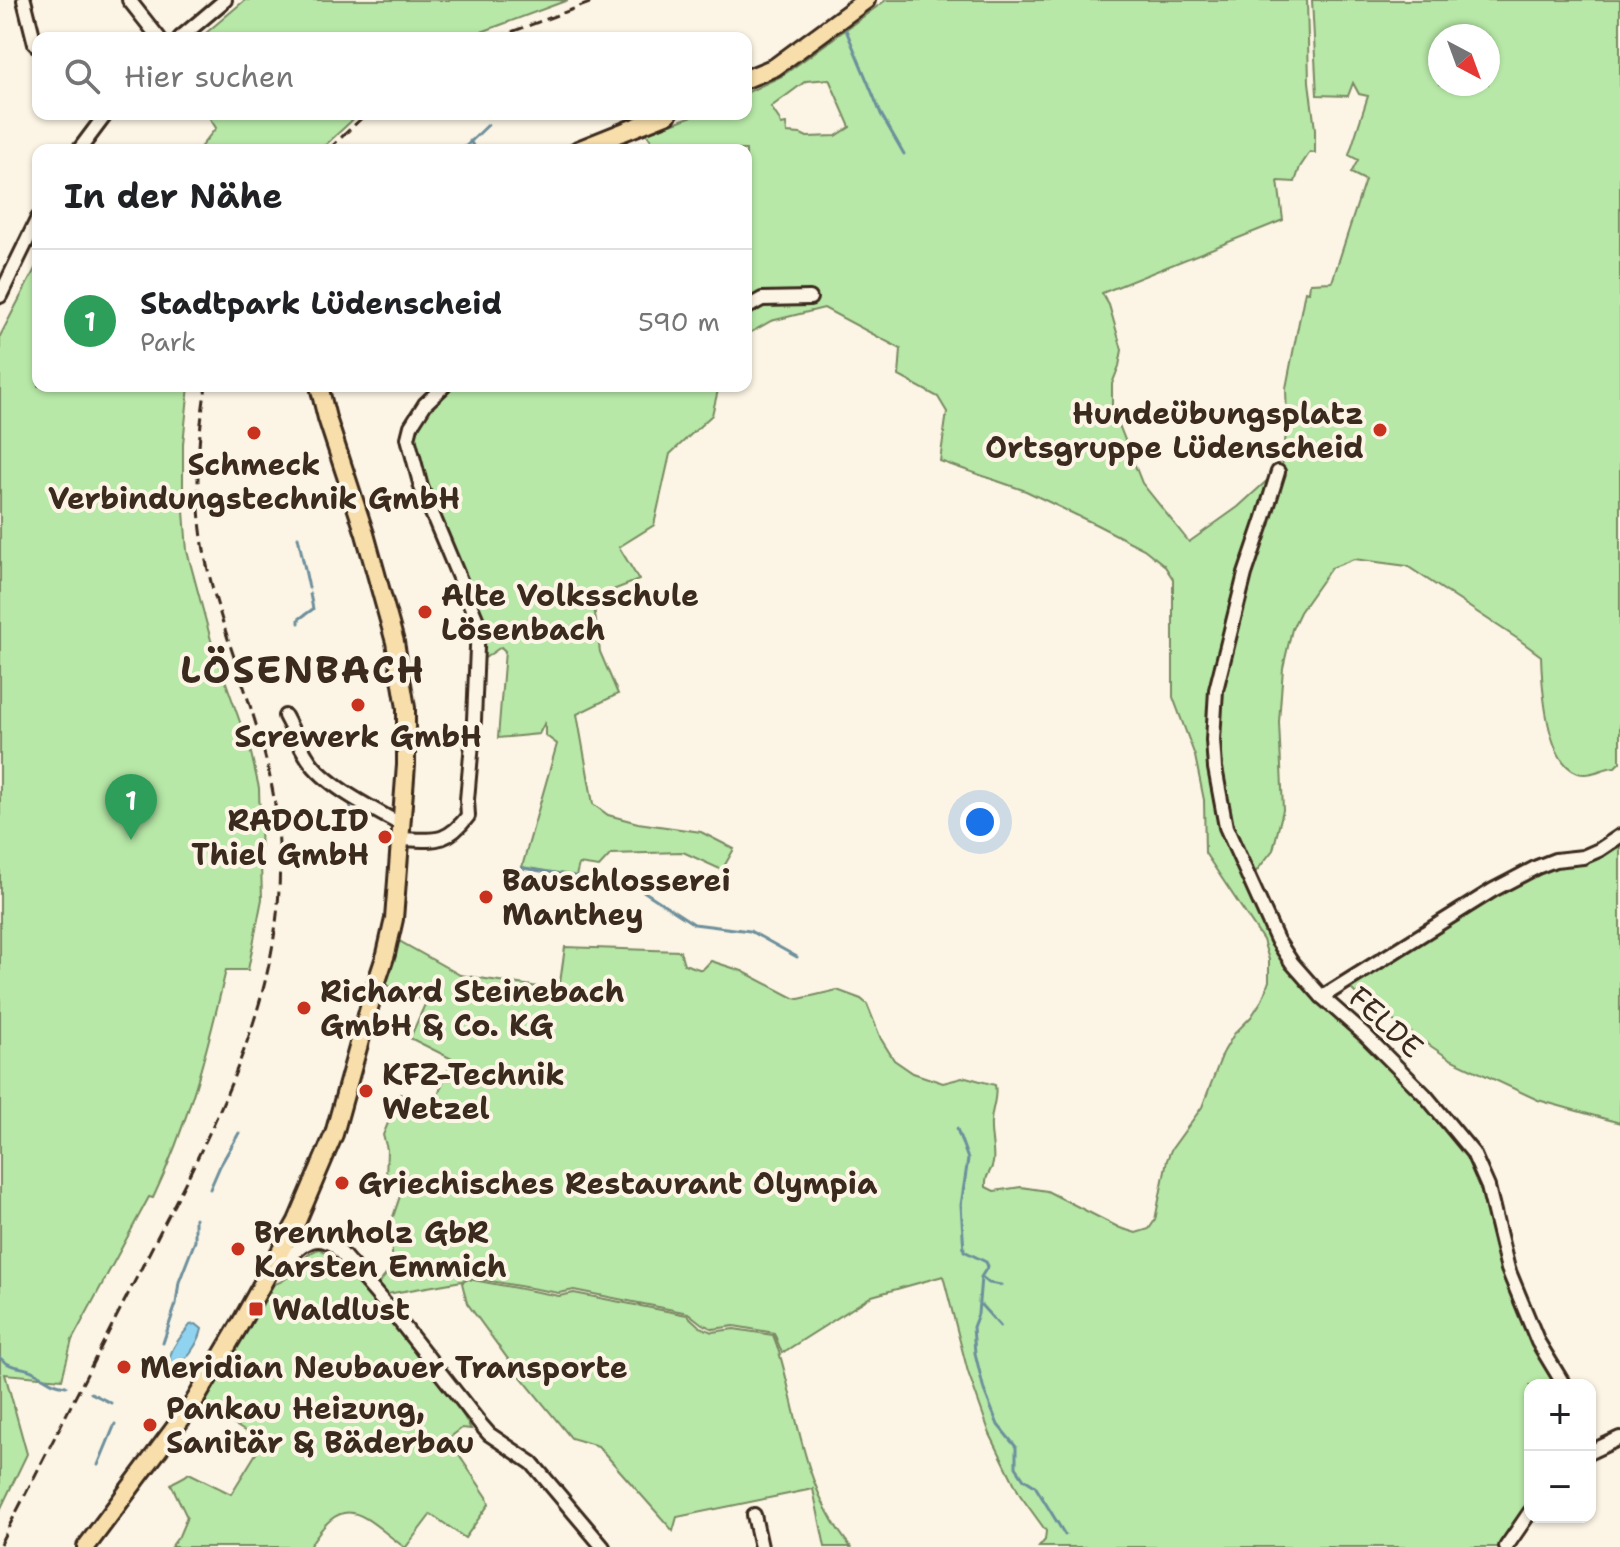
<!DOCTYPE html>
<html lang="de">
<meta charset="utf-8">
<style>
body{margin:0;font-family:"Shantell Sans",sans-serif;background:#f6f6f6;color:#202124}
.controls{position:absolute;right:24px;bottom:24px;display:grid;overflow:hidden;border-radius:16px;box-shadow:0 2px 6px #0004}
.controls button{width:72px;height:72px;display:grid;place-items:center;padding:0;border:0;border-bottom:2px solid #e0e0e0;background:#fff;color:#202124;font:40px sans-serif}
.compass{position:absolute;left:1428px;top:24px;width:72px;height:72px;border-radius:50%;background:#fff;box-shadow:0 2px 6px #0004;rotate:139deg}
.you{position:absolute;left:980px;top:822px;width:28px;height:28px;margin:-20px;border:6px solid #fff;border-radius:50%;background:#1a73e8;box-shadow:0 0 0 12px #1a73e833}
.badge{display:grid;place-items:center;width:52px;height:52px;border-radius:50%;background:#111827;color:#fff;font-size:26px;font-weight:700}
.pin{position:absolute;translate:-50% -66px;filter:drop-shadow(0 2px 4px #0008)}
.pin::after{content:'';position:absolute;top:42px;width:28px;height:24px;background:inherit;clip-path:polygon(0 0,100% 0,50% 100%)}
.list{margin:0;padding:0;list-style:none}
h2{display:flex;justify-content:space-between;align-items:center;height:104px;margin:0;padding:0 32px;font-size:34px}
h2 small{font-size:26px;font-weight:400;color:#757577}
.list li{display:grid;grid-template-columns:52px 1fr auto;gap:24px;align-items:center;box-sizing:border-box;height:144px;padding:0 32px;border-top:2px solid #e0e0e0}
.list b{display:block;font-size:30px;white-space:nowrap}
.list p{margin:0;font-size:26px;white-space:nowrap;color:#757577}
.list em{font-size:26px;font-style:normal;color:#757577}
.icon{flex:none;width:44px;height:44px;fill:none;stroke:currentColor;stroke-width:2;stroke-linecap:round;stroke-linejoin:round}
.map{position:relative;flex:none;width:1620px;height:1547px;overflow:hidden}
.search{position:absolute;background:#fff;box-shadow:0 2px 6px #0004;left:32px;top:32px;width:720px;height:88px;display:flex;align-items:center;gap:20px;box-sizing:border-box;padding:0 28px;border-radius:16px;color:#757577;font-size:30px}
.panel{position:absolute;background:#fff;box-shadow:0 2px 6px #0004;left:32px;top:144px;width:720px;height:248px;border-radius:16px}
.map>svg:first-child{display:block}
.green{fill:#b7e8a7;stroke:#798962;stroke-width:2;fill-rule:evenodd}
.water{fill:#8fd3f0;stroke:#6d8f9c;stroke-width:2}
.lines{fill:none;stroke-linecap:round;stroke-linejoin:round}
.stream{stroke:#6d8f9c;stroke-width:3}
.minor-casing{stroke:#3b2a1e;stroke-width:18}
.major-casing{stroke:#3b2a1e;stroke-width:22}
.minor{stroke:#fcf5e5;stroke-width:12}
.major{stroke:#f8deab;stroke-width:16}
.rail{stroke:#3b2a1e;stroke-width:3;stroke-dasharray:12 6;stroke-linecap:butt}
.poi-dot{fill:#c8321e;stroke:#fcf5e5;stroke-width:3}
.labels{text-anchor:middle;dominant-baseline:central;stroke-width:8;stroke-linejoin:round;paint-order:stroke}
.poi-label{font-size:30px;font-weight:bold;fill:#3b2a1e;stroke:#fcf5e5;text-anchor:start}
.street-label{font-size:30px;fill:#3b2a1e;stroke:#fcf5e5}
.district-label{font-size:38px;font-weight:bold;letter-spacing:2px;fill:#3b2a1e;stroke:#fcf5e5}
</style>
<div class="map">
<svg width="1620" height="1547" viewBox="0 0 1620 1547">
<rect width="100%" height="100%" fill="#fcf5e5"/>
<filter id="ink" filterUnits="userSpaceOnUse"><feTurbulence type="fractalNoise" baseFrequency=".0125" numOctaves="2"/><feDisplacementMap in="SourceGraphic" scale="16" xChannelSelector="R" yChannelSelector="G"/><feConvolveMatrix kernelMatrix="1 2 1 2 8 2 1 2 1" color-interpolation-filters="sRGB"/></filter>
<g filter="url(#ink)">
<g class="green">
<path d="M 245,0 L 568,0 L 476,34 L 469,38 L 200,38 Z"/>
<path d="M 886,0 L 1307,0 L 1309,82 L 1315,129 L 1315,153 L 1310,152 L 1300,167 L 1295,182 L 1278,181 L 1283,220 L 1102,293 L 1109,305 L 1122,350 L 1119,366 L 1112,384 L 1112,407 L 1142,483 L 1189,542 L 1238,507 L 1282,467 L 1287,425 L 1286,388 L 1305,291 L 1309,292 L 1310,283 L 1332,282 L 1365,180 L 1351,173 L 1358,160 L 1349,155 L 1368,96 L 1359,94 L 1353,83 L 1348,96 L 1317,95 L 1312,0 L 1620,0 L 1620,762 L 1615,767 C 1602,768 1591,777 1578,773 C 1546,762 1542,686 1541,656 L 1518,639 L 1407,566 L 1354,559 L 1331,568 L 1300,612 L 1292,629 L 1283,668 L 1279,722 L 1283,810 L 1273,850 L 1251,878 L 1275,941 L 1410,1084 L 1479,1168 L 1500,1255 L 1561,1385 L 1530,1385 L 1530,1505 L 1501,1547 L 1039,1547 L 1045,1540 L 1046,1531 L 1020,1495 L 990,1434 L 968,1372 L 943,1276 L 872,1296 L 782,1353 L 774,1333 L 734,1326 L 713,1329 L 702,1324 L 688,1313 L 574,1290 L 559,1293 L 468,1277 L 462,1281 L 387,1294 L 382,1293 L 376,1287 L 393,1266 L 390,1226 L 403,1187 L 386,1180 L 387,1149 L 383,1135 L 400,1094 L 433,1108 L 452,1059 L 410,1038 L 426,1002 L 384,984 L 399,941 L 460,975 L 559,990 L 565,947 L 680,951 L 684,964 L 702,970 L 711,961 L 742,971 L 794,998 L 799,999 L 837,990 L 861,999 L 867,1004 L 881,1039 L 894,1060 L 913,1073 L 943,1083 L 966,1077 L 995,1085 C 998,1098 991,1109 991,1123 C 990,1135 995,1152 993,1163 C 991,1174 985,1173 986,1187 L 994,1191 L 1021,1187 L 1047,1191 L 1120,1228 L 1136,1233 L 1149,1229 L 1155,1220 L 1167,1160 L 1171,1150 L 1202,1107 L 1223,1053 L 1234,1034 L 1251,1017 L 1262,1000 L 1269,981 L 1269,960 L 1263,940 L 1205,853 L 1204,800 L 1195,756 L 1173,697 L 1173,579 L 1164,565 L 1144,549 L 1097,525 L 1026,491 L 940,461 L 947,412 L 938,397 L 899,376 L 901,349 L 824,308 L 771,321 L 746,335 L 746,150 L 658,150 L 646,133 L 698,114 L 746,114 L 746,93 L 782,76 ZM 1440,36 L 1488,36 L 1488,84 L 1440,84 ZM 829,79 L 850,127 L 836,136 L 807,137 L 801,134 L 787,133 L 786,124 L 781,125 L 779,119 L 771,107 L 806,81 Z"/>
<path d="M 207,114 L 359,114 L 320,150 L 198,150 L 216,128 Z"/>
<path d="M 38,263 L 38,386 L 189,386 L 183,444 L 183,498 L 187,551 L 211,640 L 251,753 L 259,788 L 262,899 L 248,970 L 226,970 C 208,1048 188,1125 153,1198 L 149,1197 L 72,1340 L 62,1379 L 5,1374 L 27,1454 L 0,1510 L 0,336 Z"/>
<path d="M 447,386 L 719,386 L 712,415 L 670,454 L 654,525 L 619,547 L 639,580 L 610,591 L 594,606 L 600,652 L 618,694 L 577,714 L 593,804 L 608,815 L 638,823 L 701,832 L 734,849 L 722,870 L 683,852 L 611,854 L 599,867 L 579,864 L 576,876 L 522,867 L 557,744 L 545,735 L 545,722 L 539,734 L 498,738 L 505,651 L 501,647 L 479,662 L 481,642 L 439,526 L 410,437 L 413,427 Z"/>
<path d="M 1620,847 L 1620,1123 L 1538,1100 L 1450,1059 L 1361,999 L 1346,984 L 1538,869 Z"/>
<path d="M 320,1249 C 350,1271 373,1302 397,1330 C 423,1363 451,1392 471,1429 L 462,1428 L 448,1439 L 487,1497 L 489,1504 L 465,1538 L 431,1514 L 406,1547 L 404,1547 C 361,1515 345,1489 309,1547 L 171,1547 L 179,1536 L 187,1517 L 171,1484 C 177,1479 183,1479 189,1473 L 231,1494 L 263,1442 L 203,1406 L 274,1284 C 295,1280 300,1253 320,1249 Z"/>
<path d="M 468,1279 L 559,1296 L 574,1293 L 687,1315 L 700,1327 L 712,1332 L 734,1329 L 773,1335 C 781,1354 785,1374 790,1394 C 803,1449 814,1503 851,1547 L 825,1547 L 813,1489 L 677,1517 L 673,1531 L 598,1446 L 571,1438 L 521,1377 L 467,1303 L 462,1283 Z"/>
</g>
<path class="water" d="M 196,1324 L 202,1329 C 199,1344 185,1361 173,1372 C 163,1354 179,1340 190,1325 Z"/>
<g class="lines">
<g class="stream">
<path d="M 846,30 L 881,114 L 904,154"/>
<path d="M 470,141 L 476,150"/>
<path d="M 462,150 L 488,125"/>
<path d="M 298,537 L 309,588"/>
<path d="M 299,623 L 299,619 L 313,609 L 310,594"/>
<path d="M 350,801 L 352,826"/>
<path d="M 522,868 L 591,879 L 590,884 L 610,890 L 634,885 L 694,924 L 750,931 L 797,957"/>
<path d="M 957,1129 L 968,1159 L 961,1205 L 964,1251 L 986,1262 L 988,1266 L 981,1277 L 978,1314 L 973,1327 L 975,1353 L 984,1390 L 998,1425 L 1016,1447 L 1016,1467 L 1024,1479 L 1035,1486 L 1065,1535"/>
<path d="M 210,1189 L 220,1166 L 239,1133"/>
<path d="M 983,1278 L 989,1283 L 1001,1285"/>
<path d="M 981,1305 L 1000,1326"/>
<path d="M 163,1343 L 176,1304 L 179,1282 L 195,1241 L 195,1218"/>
<path d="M 0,1358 C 12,1370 23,1365 36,1373 C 49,1380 51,1384 66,1386"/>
<path d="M 91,1393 L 111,1403"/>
<path d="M 98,1465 L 115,1424"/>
</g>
<g class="minor-casing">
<g id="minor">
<path d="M 24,0 L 35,44 L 38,47"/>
<path d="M 129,0 L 159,38"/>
<path d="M 180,38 L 225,0"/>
<path d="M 79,150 L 106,114"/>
<path d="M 0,296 L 38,218"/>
<path d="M 746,308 L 762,299 L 810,298"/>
<path d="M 1278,472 L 1263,521 L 1245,574 L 1216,690 L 1213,740 L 1215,768 L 1226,827 L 1277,940 L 1292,963 L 1322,997 L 1365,1035 L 1425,1095 L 1473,1153 L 1488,1187 L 1508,1269 L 1538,1342 L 1564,1385"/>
<path d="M 285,716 C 293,731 300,747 309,760 C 326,786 375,810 402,825"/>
<path d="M 401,839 C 433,840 446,845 468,816 L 467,800 L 474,720 L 478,623 L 421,487 L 408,438 L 411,426 L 425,404 L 444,386"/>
<path d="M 1322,997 L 1493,890 L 1537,867 L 1555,860 L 1583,857 L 1599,850 L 1620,836"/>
<path d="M 278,1255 L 289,1258 C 303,1243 317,1232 336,1247 L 398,1319 L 482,1426 L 489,1434 L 532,1463 L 603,1547"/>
<path d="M 1590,1452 L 1620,1438"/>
<path d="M 754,1515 L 761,1547"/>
<path d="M 1506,1547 L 1530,1512"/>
</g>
</g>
<g class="major-casing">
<g id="major">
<path d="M 746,79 L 775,67 L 866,0"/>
<path d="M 578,150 L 668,114"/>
<path d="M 86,1547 L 194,1402 L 239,1326 L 297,1221 L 334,1134 L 374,990 L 386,954 L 394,919 L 406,765 L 406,708 L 395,642 L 365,534 L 327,418 L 319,386"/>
</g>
</g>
<use href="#minor" class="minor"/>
<use href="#major" class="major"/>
<g class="rail">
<path d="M 495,38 L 598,0"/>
<path d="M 328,150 L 366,114"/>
<path d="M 0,1544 C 48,1450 96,1357 144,1263 C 211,1132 287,997 279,845 C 275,749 230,662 208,570 C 194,510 196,447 206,386"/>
</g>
</g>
</g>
<g class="poi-dot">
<circle cx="1380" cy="430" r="8"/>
<circle cx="254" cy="433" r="8"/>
<circle cx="425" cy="612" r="8"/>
<circle cx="358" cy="705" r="8"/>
<circle cx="385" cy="837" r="8"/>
<circle cx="486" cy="897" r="8"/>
<circle cx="304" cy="1008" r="8"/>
<circle cx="366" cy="1091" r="8"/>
<circle cx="342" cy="1183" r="8"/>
<circle cx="238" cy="1249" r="8"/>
<rect x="248" y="1301" width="16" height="16" rx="4"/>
<circle cx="124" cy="1367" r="8"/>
<circle cx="150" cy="1425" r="8"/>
</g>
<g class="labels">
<g class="poi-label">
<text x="1364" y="413" text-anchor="end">Hundeübungsplatz<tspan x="1364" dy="34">Ortsgruppe Lüdenscheid</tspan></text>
<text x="254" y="464" text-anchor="middle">Schmeck<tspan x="254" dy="34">Verbindungstechnik GmbH</tspan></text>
<text x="441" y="595">Alte Volksschule<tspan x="441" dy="34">Lösenbach</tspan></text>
<text x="358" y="736" text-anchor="middle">Screwerk GmbH</text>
<text x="369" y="820" text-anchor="end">RADOLID<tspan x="369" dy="34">Thiel GmbH</tspan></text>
<text x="502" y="880">Bauschlosserei<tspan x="502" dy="34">Manthey</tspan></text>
<text x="320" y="991">Richard Steinebach<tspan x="320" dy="34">GmbH &amp; Co. KG</tspan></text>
<text x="382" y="1074">KFZ-Technik<tspan x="382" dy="34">Wetzel</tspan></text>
<text x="358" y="1183">Griechisches Restaurant Olympia</text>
<text x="254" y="1232">Brennholz GbR<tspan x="254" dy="34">Karsten Emmich</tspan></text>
<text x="272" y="1309">Waldlust</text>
<text x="140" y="1367">Meridian Neubauer Transporte</text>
<text x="166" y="1408">Pankau Heizung,<tspan x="166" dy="34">Sanitär &amp; Bäderbau</tspan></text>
</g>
<g class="street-label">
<text transform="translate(1386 1022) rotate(43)">FELDE</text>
</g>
<g class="district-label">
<text x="303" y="669">LÖSENBACH</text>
</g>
</g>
</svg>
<div class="controls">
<button>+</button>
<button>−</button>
</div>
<svg class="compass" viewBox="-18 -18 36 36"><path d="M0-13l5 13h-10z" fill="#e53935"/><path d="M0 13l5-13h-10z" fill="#757577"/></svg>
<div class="you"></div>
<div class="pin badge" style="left:131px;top:840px;background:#2e9e5b">1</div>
<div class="search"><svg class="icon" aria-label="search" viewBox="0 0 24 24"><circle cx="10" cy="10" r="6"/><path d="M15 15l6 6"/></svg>Hier suchen</div>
<section class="panel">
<h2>In der Nähe<small></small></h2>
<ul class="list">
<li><span class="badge" style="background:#2e9e5b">1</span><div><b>Stadtpark Lüdenscheid</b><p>Park</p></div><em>590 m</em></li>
</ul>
</section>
</div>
